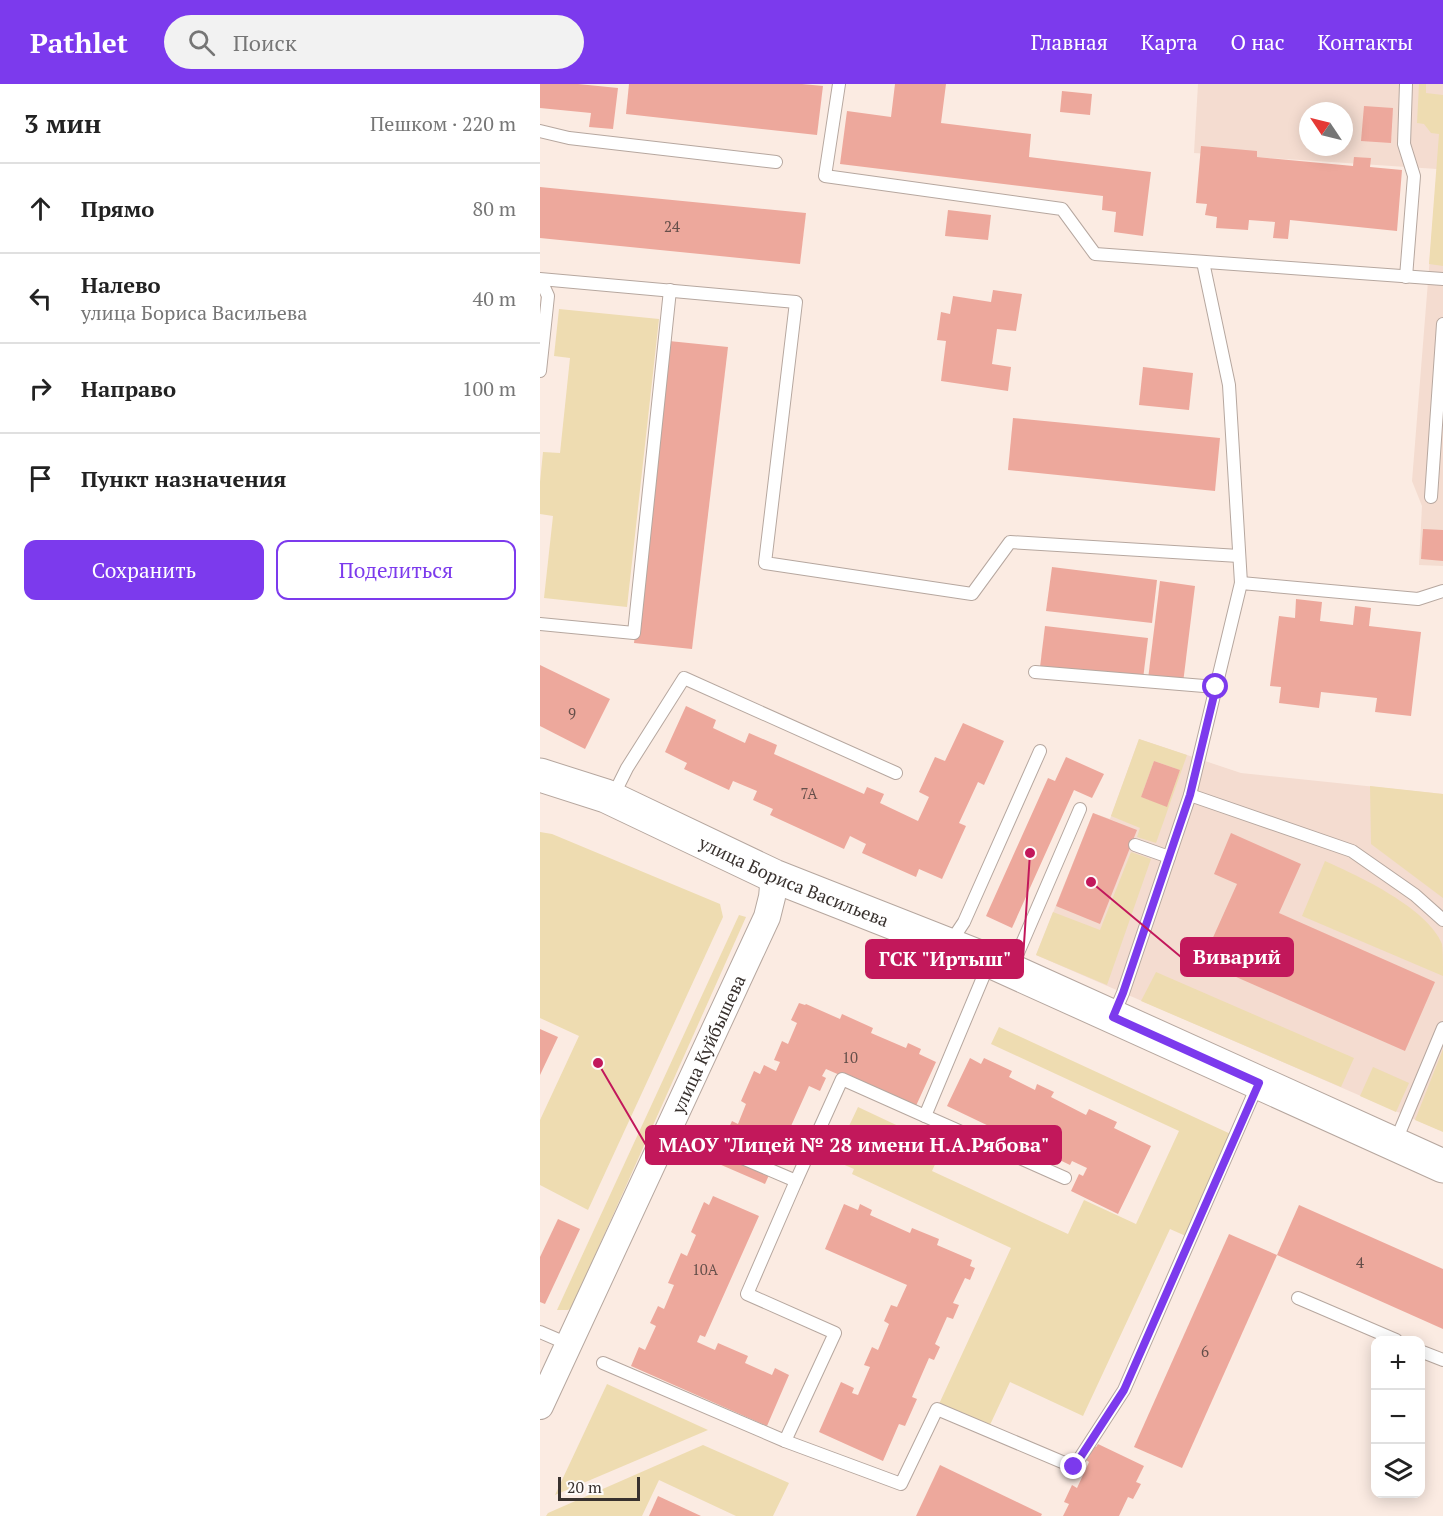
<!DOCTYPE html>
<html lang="ru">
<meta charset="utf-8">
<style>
body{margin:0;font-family:"PT Serif",serif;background:#f2f2f2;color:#222}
.controls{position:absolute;right:18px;bottom:18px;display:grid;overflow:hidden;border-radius:12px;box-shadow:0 3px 15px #0003}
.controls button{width:54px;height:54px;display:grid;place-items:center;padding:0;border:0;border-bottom:2px solid #e0e0e0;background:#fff;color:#222;font:30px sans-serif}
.compass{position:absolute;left:759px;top:18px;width:54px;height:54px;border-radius:50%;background:#fff;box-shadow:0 3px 15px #0003;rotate:305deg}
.scale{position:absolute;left:18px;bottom:15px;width:82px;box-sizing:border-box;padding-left:6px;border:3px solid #38312e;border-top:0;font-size:16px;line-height:21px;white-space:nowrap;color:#38312e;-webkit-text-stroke:4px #fefbf9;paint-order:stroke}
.stop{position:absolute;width:18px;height:18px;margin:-14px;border:4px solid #7c3aed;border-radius:50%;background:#fff}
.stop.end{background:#7c3aed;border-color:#fff;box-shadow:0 2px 6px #0008}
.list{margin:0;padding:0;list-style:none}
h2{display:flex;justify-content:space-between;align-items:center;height:78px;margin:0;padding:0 24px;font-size:26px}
h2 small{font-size:20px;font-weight:400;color:#767676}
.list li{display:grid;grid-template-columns:39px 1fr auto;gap:18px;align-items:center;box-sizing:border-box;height:90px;padding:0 24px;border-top:2px solid #e0e0e0}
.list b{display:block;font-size:22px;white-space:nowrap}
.list p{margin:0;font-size:20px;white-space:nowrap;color:#767676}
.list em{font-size:20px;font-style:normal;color:#767676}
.actions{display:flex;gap:12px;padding:18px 24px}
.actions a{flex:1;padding:14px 0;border:2px solid #7c3aed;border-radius:12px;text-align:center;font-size:21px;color:#7c3aed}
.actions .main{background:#7c3aed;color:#fff}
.icon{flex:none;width:33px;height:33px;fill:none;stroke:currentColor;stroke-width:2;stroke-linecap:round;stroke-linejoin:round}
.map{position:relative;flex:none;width:903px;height:1432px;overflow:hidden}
header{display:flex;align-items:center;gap:36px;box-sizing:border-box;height:84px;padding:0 30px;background:#7c3aed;color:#fff}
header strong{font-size:28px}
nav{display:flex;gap:33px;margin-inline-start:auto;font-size:21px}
.search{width:420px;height:54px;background:#f2f2f2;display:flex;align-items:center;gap:15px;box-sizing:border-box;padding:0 21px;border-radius:33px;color:#767676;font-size:22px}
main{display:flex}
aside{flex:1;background:#fff}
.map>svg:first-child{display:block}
.built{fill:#f4dcd0;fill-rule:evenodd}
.green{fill:#eedcb1;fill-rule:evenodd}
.building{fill:#eda89c}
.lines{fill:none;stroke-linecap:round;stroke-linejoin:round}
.lane-casing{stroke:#b6a79f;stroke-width:14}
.street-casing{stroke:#b6a79f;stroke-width:28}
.secondary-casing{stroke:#b6a79f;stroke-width:35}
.lane{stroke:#fff;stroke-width:12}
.street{stroke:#fff;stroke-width:26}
.secondary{stroke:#fff;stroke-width:33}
.route{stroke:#7c3aed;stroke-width:8}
.labels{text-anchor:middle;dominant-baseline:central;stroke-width:5;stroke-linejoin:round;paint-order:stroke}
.number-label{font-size:15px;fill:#654f4a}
.street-label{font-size:18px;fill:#38312e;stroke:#fefbf9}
.leader{fill:none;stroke:#c2185b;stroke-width:2}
.callout-dot{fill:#c2185b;stroke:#fefbf9;stroke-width:2}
.callout{fill:#c2185b;stroke:#c2185b;stroke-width:2}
.callout-label{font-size:20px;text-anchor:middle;font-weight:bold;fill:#fff}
</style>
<header>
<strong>Pathlet</strong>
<div class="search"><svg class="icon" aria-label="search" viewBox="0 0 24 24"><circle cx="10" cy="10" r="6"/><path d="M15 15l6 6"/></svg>Поиск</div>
<nav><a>Главная</a><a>Карта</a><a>О нас</a><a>Контакты</a></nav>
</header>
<main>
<aside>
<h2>3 мин<small>Пешком · 220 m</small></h2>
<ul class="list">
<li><svg class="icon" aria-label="ahead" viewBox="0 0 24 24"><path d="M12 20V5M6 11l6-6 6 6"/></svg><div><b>Прямо</b></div><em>80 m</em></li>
<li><svg class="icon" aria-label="left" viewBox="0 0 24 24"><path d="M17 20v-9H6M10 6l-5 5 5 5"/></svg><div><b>Налево</b><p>улица Бориса Васильева</p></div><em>40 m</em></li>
<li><svg class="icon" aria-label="right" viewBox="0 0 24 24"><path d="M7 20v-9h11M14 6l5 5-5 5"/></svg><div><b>Направо</b></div><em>100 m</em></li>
<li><svg class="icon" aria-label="arrive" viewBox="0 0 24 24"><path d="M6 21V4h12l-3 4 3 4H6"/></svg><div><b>Пункт назначения</b></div></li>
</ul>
<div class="actions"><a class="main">Сохранить</a><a>Поделиться</a></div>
</aside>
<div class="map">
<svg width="903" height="1432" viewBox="0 0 903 1432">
<rect width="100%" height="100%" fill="#fbebe2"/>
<g class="built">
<path d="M 658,0 L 903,0 L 903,482 L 879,481 L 882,422 L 872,397 L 897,85 L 654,69 ZM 768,27 L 804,27 L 804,63 L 768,63 Z"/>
<path d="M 599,655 L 701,689 L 903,710 L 903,1035 L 899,1046 L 496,871 L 553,729 L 570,735 Z"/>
</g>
<g class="green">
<path d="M 879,0 L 886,0 L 886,9 L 903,11 L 903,182 L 889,180 L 899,50 L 891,49 L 884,40 L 877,39 Z"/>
<path d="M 19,225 L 119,235 L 87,523 L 4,514 L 13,432 L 0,430 L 0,398 L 3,368 L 20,369 L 30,274 L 14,272 Z"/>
<path d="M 599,655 L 647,671 L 616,759 L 597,753 L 600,744 L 571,732 ZM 614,677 L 640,686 L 627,722 L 601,713 Z"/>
<path d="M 830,702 L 903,710 L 903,814 L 831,760 Z"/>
<path d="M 0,748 L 12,750 L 180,820 L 183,833 L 48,1126 L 0,1101 L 0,1036 L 39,952 L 0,934 Z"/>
<path d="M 591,768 L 611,775 L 567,901 L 496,871 L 513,828 L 560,846 Z"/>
<path d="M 785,777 C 819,792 887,824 902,860 C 903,868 903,883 903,892 L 762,832 Z"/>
<path d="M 199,831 L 206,833 L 32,1223 L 28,1226 L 17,1226 Z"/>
<path d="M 616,888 L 814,974 L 801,1003 L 601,917 Z"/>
<path d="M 459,943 L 695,1052 L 648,1153 L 630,1145 L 543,1332 L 470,1298 L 449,1343 L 399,1320 L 471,1164 L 312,1090 L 314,1085 L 293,1076 L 318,1023 L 403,1063 L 392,1087 L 528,1150 L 544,1116 L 596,1140 L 639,1047 L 451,960 Z"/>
<path d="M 903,965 L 903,1048 L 875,1036 Z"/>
<path d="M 833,983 L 869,999 L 856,1028 L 820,1012 Z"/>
<path d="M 67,1300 L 168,1346 L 15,1411 Z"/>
<path d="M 163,1361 L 249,1399 L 233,1432 L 196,1432 L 119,1396 L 102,1432 L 6,1432 L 8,1429 Z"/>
</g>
<g class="building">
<path d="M 0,0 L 38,0 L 78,4 L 73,45 L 49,43 L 51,29 L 0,24 Z"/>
<path d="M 89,0 L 262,0 L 283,2 L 277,51 L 86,30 Z"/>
<path d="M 355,0 L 406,0 L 401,39 L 491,50 L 489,73 L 611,88 L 603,152 L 574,148 L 576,128 L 562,126 L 563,112 L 300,80 L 307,27 L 351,33 Z"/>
<path d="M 522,7 L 552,10 L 550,31 L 520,28 Z"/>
<path d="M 824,22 L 853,24 L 851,59 L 821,57 Z"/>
<path d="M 661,62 L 717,67 L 717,73 L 813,82 L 814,73 L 831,74 L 830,83 L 862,86 L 857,147 L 750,136 L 748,155 L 733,154 L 735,138 L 709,136 L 708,146 L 676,144 L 677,133 L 665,131 L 667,120 L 656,119 Z"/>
<path d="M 0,103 L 266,129 L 260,180 L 0,154 Z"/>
<path d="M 408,126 L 451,131 L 448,156 L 405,152 Z"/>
<path d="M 453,206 L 482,210 L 476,247 L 457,245 L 452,280 L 471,283 L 468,307 L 401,297 L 406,257 L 397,256 L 401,228 L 410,230 L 413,212 L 451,218 Z"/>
<path d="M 129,257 L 188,263 L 152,565 L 94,559 Z"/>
<path d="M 603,283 L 653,289 L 649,326 L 599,321 Z"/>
<path d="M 473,334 L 680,354 L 675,407 L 468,386 Z"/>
<path d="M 883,445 L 903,446 L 903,477 L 881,475 Z"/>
<path d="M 512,483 L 617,496 L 612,539 L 506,527 Z"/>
<path d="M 620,497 L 655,502 L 643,599 L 608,595 Z"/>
<path d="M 756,515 L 782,518 L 780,537 L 813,541 L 815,522 L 831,524 L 829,542 L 881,548 L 871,632 L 835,628 L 837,614 L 781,608 L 779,624 L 739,619 L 741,603 L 730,602 L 739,532 L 755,534 Z"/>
<path d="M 505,542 L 608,554 L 603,595 L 500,583 Z"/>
<path d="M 0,581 L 70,615 L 45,665 L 0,642 Z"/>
<path d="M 146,622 L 176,636 L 173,644 L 205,659 L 209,649 L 237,661 L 234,670 L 324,710 L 327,703 L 344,710 L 340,719 L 378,737 L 389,713 L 379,708 L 395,673 L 405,677 L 423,639 L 464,657 L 444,701 L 438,698 L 419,739 L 426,742 L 402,795 L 379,785 L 376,793 L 322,769 L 326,760 L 310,752 L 304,765 L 230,731 L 233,725 L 213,716 L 217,707 L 193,697 L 189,706 L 144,685 L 147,679 L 125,668 Z"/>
<path d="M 526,673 L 564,690 L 552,714 L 534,706 L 472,844 L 446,832 L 508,694 L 515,697 Z"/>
<path d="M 614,677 L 640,686 L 627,723 L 601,713 Z"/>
<path d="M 553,729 L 597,746 L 560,840 L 516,822 Z"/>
<path d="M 691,749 L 761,780 L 739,829 L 895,898 L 865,967 L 662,878 L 697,800 L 674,790 Z"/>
<path d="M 259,919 L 265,921 L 266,920 L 300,935 L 302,930 L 333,944 L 331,949 L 366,964 L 368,959 L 381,965 L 379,970 L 396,978 L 375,1024 L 286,985 L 282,992 L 286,994 L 280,1007 L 269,1002 L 225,1100 L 179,1080 L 184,1070 L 178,1067 L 192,1037 L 198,1040 L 206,1020 L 201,1017 L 214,987 L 220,990 L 224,981 L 236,987 L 240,978 L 234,976 L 242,957 L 248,960 L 257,939 L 251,936 Z"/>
<path d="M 0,945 L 18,953 L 0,991 Z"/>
<path d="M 430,974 L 441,980 L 444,974 L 472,987 L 469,993 L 495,1006 L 497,1000 L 514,1008 L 511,1013 L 546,1031 L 549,1025 L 577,1038 L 574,1044 L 611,1062 L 578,1130 L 531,1107 L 539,1090 L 543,1092 L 547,1084 L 532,1077 L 530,1081 L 407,1022 Z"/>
<path d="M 173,1112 L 219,1132 L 165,1253 L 160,1251 L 157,1258 L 175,1266 L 178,1259 L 208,1272 L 205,1279 L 232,1291 L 235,1284 L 249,1291 L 227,1342 L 91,1282 L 99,1263 L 105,1266 L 116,1242 L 110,1239 L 118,1222 L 124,1225 L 134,1201 L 128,1199 L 141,1169 L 147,1172 L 156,1151 L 151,1148 L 164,1118 L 169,1121 Z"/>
<path d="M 304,1120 L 318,1126 L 320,1120 L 332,1126 L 330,1131 L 370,1149 L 372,1144 L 399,1155 L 397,1161 L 432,1176 L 430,1182 L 435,1184 L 430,1196 L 425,1194 L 413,1219 L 419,1221 L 413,1235 L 407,1233 L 395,1260 L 400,1263 L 394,1276 L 389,1274 L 372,1313 L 377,1315 L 365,1342 L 359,1340 L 343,1377 L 279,1348 L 301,1298 L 314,1304 L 312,1309 L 318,1311 L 330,1283 L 324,1281 L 332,1263 L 338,1266 L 349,1240 L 344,1237 L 351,1221 L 357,1223 L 367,1201 L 285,1165 Z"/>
<path d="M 759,1121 L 903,1185 L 903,1245 L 737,1171 Z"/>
<path d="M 18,1135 L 40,1145 L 5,1220 L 0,1218 L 0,1173 Z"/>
<path d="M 689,1150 L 737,1171 L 642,1384 L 594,1363 Z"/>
<path d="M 558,1360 L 604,1382 L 596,1398 L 601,1400 L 593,1415 L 588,1413 L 579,1432 L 523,1432 L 529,1420 L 524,1418 L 532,1401 L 537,1404 L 549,1378 L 545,1375 L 551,1361 L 556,1363 Z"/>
<path d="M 400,1381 L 502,1430 L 501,1432 L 376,1432 Z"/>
<path d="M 118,1412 L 161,1432 L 109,1432 Z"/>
</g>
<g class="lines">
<g class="lane-casing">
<g id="lane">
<path d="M 299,0 L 285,92 L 522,125 L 555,170 L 903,195"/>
<path d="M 0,47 L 29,54 L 236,78"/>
<path d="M 663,178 L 689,301 L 701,499"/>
<path d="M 866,193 L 874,92 L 864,60 L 866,0"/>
<path d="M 0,195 L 256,218 L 225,479 L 432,510 L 470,458 L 699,472"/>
<path d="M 0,198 L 3,201 L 8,212 L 0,287"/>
<path d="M 891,413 L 903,240"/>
<path d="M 0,540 L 94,549 L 130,206"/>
<path d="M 495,588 L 676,603"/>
<path d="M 650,711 L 812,767 L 875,811 L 903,836"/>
<path d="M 72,714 L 87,684 L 144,594 L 356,689"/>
<path d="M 595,761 L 629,773"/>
<path d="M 410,859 L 424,838 L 500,667"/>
<path d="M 471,885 L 540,725"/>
<path d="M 573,932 L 583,909 L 650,711 L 701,499 L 878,515 L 903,507"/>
<path d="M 385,1032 L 525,1094"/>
<path d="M 130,1043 L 256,1097 L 207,1210 L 295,1249 L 245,1357"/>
<path d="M 855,1059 L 903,944"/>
<path d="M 256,1097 L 302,995 L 385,1032 L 449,879"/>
<path d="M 758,1214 L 856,1256"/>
<path d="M 0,1248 L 28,1260"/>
<path d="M 880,1267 L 903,1276"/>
<path d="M 63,1279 L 245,1357 L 361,1400 L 397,1325 L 534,1383 L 584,1306 L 718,1000"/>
</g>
</g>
<g class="street-casing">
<g id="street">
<path id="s1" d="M 0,1322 L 227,833 L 232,813 L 234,792"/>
</g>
</g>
<g class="secondary-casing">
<g id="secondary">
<path id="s2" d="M 0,691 L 66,712 L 234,792 L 450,877 L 903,1082"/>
</g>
</g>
<use href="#lane" class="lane"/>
<use href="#street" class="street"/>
<use href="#secondary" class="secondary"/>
</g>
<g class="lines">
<path class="route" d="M 534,1383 L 584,1306 L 719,999 L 573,933 L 583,909 L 650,711 L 676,603"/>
</g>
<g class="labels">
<g class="number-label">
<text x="132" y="142">24</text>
<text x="32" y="629">9</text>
<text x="269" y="709">7А</text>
<text x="310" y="973">10</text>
<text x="820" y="1178">4</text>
<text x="165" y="1185">10А</text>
<text x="665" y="1267">6</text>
</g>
<g class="street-label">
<text stroke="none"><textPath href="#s2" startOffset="276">улица Бориса Васильева</textPath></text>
<text stroke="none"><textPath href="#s1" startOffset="399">улица Куйбышева</textPath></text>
</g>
</g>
<path class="leader" d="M551 798L641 873M490 769L483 875M58 979L106 1061"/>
<g class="callout-dot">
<circle cx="551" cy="798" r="6"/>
<circle cx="490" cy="769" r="6"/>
<circle cx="58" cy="979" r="6"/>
</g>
<g class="callout">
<rect x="641" y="854" width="112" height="38" rx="6"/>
<rect x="326" y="856" width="157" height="38" rx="6"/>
<rect x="106" y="1042" width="415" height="38" rx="6"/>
</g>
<g class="callout-label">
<text x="697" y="880">Виварий</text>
<text x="405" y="882">ГСК "Иртыш"</text>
<text x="314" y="1068">МАОУ "Лицей № 28 имени Н.А.Рябова"</text>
</g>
</svg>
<div class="controls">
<button>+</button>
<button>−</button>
<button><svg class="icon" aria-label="layers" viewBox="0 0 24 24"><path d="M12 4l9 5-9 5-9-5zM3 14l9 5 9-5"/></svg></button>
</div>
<svg class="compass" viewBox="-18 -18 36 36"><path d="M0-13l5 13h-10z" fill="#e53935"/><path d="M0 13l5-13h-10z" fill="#767676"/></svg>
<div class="scale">20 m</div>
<div class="stop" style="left:676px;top:603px"></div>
<div class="stop end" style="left:534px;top:1383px"></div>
</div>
</main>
